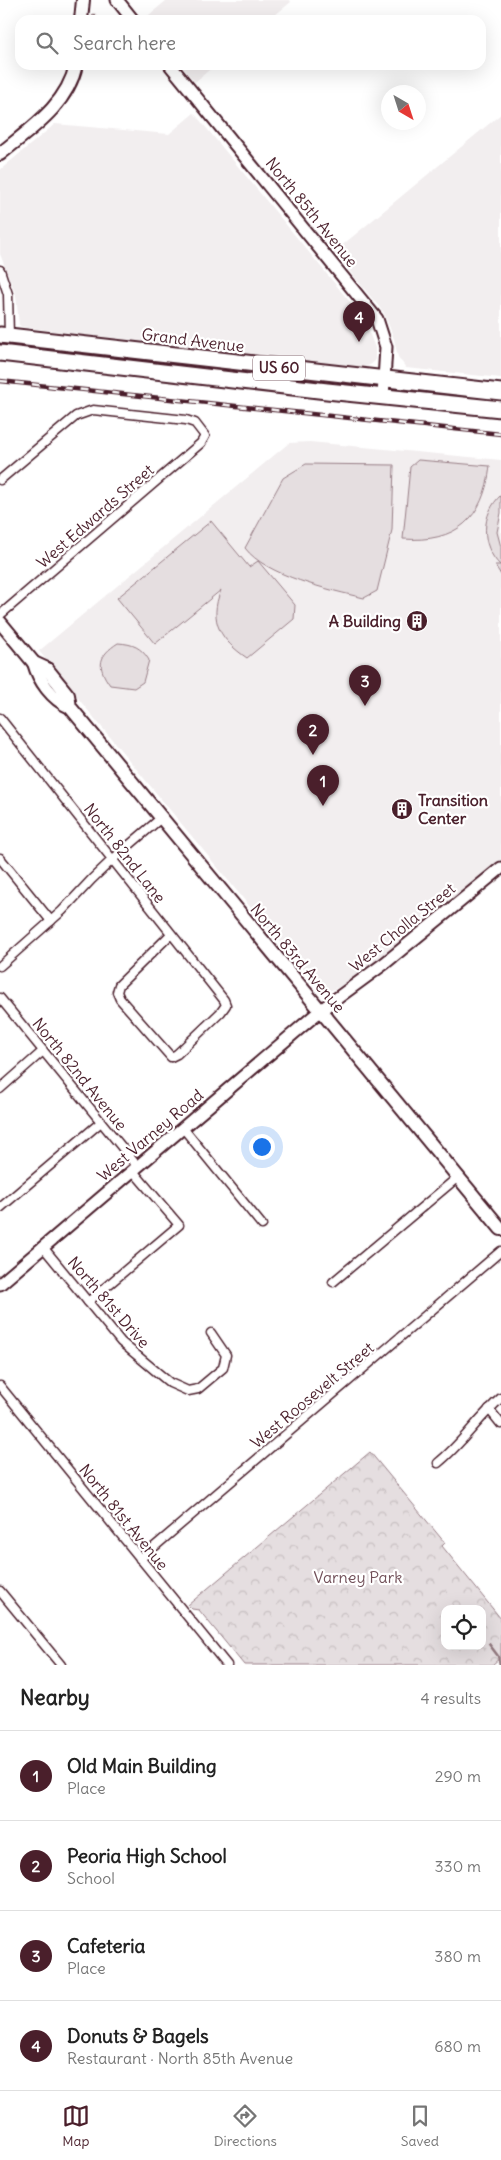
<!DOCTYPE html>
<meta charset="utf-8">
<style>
body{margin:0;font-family:Delius,sans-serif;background:#f2f2f2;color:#222}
.controls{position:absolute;right:15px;bottom:15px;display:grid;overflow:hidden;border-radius:10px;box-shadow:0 5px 20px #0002}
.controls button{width:45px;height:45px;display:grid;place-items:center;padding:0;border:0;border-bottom:1px solid #e0e0e0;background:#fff;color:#222;font:25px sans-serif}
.compass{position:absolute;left:381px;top:85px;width:45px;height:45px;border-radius:50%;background:#fff;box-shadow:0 5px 20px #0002;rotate:141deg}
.you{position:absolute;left:261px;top:1146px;width:18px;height:18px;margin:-12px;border:4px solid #fff;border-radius:50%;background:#1a73e8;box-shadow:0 0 0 8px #1a73e833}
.badge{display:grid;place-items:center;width:32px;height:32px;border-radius:50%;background:#4a1f2b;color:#fff;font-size:16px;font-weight:700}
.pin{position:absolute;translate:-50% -41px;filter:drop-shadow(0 1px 2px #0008)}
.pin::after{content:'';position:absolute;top:26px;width:18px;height:15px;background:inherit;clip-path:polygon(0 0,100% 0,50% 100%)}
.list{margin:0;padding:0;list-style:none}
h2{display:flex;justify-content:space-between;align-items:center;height:65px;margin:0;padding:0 20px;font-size:21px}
h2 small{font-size:16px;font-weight:400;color:#767676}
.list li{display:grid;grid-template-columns:32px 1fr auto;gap:15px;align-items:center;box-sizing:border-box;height:90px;padding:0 20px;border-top:1px solid #e0e0e0}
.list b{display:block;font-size:19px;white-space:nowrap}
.list p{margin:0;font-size:16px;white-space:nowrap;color:#767676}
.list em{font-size:16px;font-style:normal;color:#767676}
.icon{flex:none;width:28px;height:28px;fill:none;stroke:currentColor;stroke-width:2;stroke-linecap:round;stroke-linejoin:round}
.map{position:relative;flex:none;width:501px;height:1665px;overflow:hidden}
.search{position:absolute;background:#fff;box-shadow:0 5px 20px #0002;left:15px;right:15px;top:15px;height:55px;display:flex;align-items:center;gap:12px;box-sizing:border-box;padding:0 18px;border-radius:15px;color:#767676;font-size:19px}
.sheet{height:425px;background:#fff}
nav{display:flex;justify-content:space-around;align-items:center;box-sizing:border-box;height:70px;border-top:1px solid #e0e0e0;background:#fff;font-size:14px;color:#767676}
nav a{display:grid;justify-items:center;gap:2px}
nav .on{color:#4a1f2b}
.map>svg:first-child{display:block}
.built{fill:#f2eeef}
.green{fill:#e5dee0;stroke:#987e86}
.forest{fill:url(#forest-crowns);stroke:#987e86;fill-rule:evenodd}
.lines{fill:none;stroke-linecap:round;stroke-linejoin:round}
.stream{stroke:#91787e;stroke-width:2.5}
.street-casing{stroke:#4a1f2b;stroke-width:11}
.secondary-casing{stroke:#4a1f2b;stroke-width:15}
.primary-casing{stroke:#4a1f2b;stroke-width:16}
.highway-casing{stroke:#4a1f2b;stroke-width:19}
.street{stroke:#fff;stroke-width:8}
.secondary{stroke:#fff;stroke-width:11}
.primary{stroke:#fff;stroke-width:12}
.highway{stroke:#fff;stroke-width:15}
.rail-casing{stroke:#4a1f2b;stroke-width:4.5}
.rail{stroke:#fff;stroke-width:2.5;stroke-dasharray:8;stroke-linecap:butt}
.labels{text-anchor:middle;stroke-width:4.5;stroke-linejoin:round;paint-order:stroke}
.shield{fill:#fff;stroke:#80626b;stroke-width:1}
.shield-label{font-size:15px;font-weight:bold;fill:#4a1f2b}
.street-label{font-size:16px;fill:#4a1f2b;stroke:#fff}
.poi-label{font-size:16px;font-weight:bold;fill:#4a1f2b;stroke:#fff;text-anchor:end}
.park-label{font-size:16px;fill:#714f58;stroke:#fff}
</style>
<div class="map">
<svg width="501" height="1665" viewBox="0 0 501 1665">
<defs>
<pattern id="forest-crowns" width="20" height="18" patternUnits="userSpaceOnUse" patternTransform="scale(1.25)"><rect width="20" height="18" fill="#e5dee0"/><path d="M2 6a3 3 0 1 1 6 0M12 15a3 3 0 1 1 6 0" fill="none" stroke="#c6bec0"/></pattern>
</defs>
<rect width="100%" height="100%" fill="#fff"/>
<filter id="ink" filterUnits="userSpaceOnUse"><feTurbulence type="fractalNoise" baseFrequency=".02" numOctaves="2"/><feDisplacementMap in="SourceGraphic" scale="10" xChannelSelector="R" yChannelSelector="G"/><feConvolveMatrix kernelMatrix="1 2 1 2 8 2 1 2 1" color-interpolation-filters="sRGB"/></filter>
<g filter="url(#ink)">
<!-- built -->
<g class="built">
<polygon points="167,0 290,0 291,2 269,20 143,20"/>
<polygon points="181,65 215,65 195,82"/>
<polygon points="194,113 364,319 375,348 375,361 370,365 364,367 355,366 194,349 22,327 19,325 16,295 0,254 0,170 55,124 169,134"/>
<polygon points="501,114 501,378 406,368 398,357 394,339 384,313 334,252"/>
<polygon points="310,442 501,460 501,860 379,961 337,988 325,992 315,984 251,908 39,651 289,443"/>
</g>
<!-- green -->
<g class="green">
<path d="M 418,460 L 490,466 C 484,519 456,543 403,539 L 410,467 Z"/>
<path d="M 306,464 L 394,465 L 392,530 L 377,591 L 364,598 C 330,590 266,576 245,548 L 283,478 Z"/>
<path d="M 501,495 L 501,513 L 497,532 L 501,547 L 501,575 L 495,565 L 500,565 C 480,545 481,514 501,495 Z"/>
<path d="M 211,521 L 249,567 L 258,561 L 295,605 L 294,619 L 247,658 C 221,640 208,622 221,590 L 155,644 L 117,598 Z"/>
<path d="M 118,643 C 133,644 141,647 149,660 L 143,682 L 134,688 L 110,685 C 96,666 99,655 118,643 Z"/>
</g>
<!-- forest -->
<path class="forest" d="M 370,1452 L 445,1543 L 442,1546 L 501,1619 L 501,1657 L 492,1665 L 244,1665 L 199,1610 L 192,1609 L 188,1605 ZM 445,1609 L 482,1609 L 482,1646 L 445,1646 Z"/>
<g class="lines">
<!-- stream -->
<g class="stream">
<polyline points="93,15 95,15"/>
<polyline points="489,1644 498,1656 500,1665"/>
</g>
<!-- street casing -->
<g class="street-casing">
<g id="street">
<polyline points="0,270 8,294 9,336"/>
<polyline points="0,480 76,416 93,410 186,420 195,423 205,436 201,443 0,615"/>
<polyline points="0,718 224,1000 226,1005 221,1012 177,1054 171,1057 120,999 117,992 119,985 171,934"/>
<polyline points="0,858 51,921"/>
<polyline points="0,966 62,911 92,879 113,859 161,818"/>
<polyline points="0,998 138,1167"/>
<polyline points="0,1089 43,1051"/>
<polyline points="183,1128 262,1225"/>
<polyline points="0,1208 101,1122"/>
<polyline points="43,1247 121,1342 170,1383 188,1391 198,1389 223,1368 226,1355 211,1333"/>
<polyline points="333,1282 458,1177"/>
<polyline points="88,1302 179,1225 133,1171"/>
<polyline points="0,1386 227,1665"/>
<polyline points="489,1409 501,1424"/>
<path d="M 438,1463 C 462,1444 478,1418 501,1398"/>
<polyline points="140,1559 501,1251"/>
<polyline points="0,1591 61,1665"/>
</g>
</g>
<!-- secondary casing -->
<g class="secondary-casing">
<g id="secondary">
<polyline points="117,0 133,20"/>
<polyline points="170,65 377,319 386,347 383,397"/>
<polyline points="0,1284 321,1010 385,963 501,868"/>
</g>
</g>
<!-- primary casing -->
<g class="primary-casing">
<g id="primary">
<polyline points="81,20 83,0"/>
<path d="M 0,154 C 30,129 67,106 76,65"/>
<polyline points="0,622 34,663 47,669 68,695 70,707"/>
<path d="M 34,663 C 39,681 52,699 70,707 L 501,1229"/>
</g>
</g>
<!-- highway casing -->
<g class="highway-casing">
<g id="highway">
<polyline points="0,335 501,392"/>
<polyline points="0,353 327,391 501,409"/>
</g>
</g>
<!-- street -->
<use href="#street" class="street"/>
<!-- secondary -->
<use href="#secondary" class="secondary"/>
<!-- primary -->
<use href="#primary" class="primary"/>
<!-- highway -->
<use href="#highway" class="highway"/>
<!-- rail casing -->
<g class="rail-casing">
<polyline id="rail" points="0,381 501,434"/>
</g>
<!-- rail -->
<use href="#rail" class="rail"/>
</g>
</g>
<!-- icons -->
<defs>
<g id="building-disc" transform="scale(1.125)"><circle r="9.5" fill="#4a1f2b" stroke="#fff"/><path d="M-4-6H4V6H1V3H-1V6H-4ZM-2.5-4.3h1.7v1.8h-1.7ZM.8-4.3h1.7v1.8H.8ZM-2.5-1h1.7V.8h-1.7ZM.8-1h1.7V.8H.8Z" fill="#fff"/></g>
</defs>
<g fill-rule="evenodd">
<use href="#building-disc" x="417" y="621"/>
<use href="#building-disc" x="402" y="809"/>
</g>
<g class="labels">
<!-- shield labels -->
<rect class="shield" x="253" y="355.5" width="52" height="25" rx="4"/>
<g class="shield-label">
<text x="279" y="373">US 60</text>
</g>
<!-- street labels -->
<g class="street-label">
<text transform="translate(312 212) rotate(51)" y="6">North 85th Avenue</text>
<text transform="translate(193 340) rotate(7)" y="6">Grand Avenue</text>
<text transform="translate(95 516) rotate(-41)" y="6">West Edwards Street</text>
<text transform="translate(125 853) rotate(52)" y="6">North 82nd Lane</text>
<text transform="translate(402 927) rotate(-39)" y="6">West Cholla Street</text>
<text transform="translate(298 958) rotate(50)" y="6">North 83rd Avenue</text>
<text transform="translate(80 1074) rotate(51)" y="6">North 82nd Avenue</text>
<text transform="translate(150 1135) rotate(-40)" y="6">West Varney Road</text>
<text transform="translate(109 1302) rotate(49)" y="6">North 81st Drive</text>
<text transform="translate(312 1395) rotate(-40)" y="6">West Roosevelt Street</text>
<text transform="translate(124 1517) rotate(51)" y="6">North 81st Avenue</text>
</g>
<!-- poi labels -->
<g class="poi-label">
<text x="401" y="627">A Building</text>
<text x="418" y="806" text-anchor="start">Transition<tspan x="418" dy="18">Center</tspan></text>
</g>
<!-- park labels -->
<g class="park-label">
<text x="358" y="1583">Varney Park</text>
</g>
</g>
</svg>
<div class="controls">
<button><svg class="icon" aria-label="locate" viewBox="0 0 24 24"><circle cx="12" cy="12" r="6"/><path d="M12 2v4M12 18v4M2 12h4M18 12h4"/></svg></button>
</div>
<svg class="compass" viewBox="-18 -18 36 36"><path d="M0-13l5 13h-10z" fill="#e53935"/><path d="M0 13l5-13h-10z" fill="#767676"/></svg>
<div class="you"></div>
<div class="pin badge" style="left:323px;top:806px">1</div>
<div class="pin badge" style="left:313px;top:755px">2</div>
<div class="pin badge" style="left:365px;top:706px">3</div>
<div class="pin badge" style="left:359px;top:342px">4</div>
<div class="search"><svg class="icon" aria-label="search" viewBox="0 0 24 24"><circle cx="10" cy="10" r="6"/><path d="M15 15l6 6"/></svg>Search here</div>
</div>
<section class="sheet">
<h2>Nearby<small>4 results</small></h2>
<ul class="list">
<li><span class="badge">1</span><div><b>Old Main Building</b><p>Place</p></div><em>290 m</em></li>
<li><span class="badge">2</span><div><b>Peoria High School</b><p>School</p></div><em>330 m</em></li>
<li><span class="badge">3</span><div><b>Cafeteria</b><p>Place</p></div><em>380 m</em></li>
<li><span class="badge">4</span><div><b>Donuts &amp; Bagels</b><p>Restaurant · North 85th Avenue</p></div><em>680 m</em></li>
</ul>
</section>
<nav>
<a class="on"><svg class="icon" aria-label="map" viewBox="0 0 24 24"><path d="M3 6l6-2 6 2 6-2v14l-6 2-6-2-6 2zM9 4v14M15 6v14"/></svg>Map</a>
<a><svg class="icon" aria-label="directions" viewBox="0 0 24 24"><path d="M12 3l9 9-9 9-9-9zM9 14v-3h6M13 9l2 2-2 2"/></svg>Directions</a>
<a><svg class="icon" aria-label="saved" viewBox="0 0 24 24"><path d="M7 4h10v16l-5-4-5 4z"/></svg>Saved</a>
</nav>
